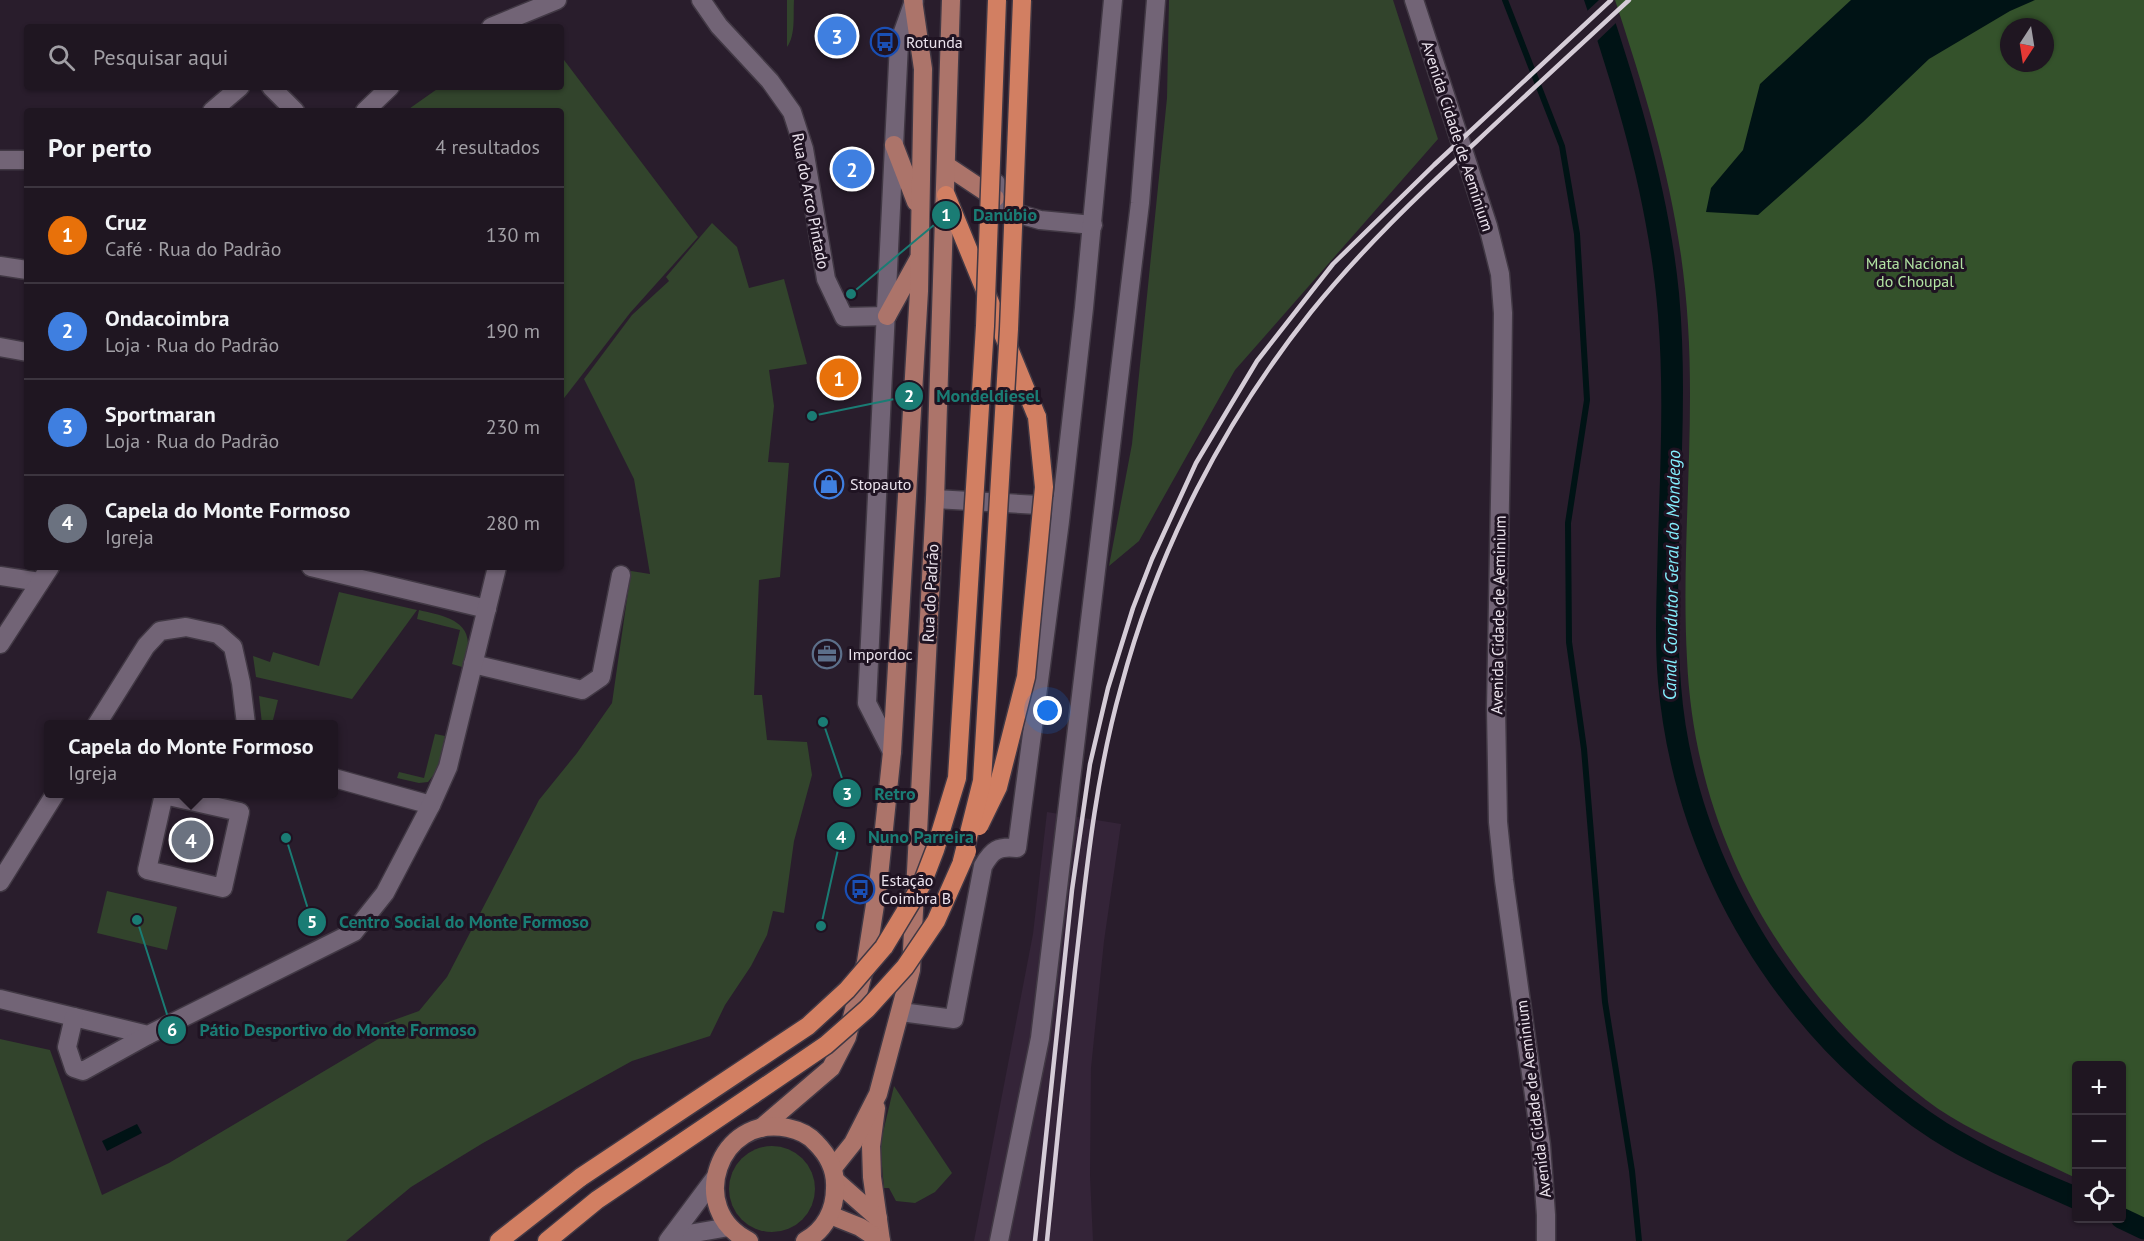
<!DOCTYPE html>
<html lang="pt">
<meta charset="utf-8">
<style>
body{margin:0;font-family:"PT Sans",sans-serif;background:#271f2a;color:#f1f3f6}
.controls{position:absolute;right:18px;bottom:18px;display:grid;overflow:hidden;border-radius:6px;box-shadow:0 2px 4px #0004}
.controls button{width:54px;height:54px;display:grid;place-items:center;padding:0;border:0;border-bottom:2px solid #3c353f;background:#1f1621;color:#f1f3f6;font:30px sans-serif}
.compass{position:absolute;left:2000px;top:18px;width:54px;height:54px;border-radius:50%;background:#1f1621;box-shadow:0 2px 4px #0004;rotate:192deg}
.you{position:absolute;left:1048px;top:711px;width:21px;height:21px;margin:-15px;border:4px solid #fff;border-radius:50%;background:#1a73e8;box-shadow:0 0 0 9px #1a73e833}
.badge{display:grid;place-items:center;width:39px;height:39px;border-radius:50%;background:#f38af1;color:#fff;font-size:20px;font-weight:700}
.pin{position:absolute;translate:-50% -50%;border:3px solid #fff;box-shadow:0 2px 6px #0006}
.popup{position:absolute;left:44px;top:720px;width:294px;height:78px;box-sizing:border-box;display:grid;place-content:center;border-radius:6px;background:#1f1621;filter:drop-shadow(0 2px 4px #0005);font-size:20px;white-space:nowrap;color:#a19fa5}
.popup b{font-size:22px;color:#f1f3f6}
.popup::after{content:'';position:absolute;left:50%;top:100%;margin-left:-12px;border:12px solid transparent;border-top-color:#1f1621}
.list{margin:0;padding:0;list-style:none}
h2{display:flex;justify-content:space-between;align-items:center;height:78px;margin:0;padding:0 24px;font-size:26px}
h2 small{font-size:20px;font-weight:400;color:#a19fa5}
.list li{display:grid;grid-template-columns:39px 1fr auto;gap:18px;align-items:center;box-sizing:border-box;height:96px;padding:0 24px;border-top:2px solid #3c353f}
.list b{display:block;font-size:22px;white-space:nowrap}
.list p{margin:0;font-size:20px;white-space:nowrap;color:#a19fa5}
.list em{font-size:20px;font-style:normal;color:#a19fa5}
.icon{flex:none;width:33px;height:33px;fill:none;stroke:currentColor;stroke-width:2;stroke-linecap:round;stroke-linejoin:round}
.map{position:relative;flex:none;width:2144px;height:1241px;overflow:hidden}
.search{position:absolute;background:#1f1621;box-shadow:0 2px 4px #0004;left:24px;top:24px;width:540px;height:66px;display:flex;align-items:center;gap:15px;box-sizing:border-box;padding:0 21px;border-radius:6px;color:#a19fa5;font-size:22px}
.panel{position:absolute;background:#1f1621;box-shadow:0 2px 4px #0004;left:24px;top:108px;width:540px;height:462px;border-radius:6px}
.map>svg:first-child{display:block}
.built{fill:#342438}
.green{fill:#32442c}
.forest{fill:#34522b;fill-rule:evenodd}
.water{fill:#001315}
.pier{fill:#291d2c}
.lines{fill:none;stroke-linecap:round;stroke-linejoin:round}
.stream{stroke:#001315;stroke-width:6}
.canal{stroke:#001315;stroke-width:21}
.minor-casing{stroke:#413844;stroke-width:21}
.major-casing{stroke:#413844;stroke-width:21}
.highway-casing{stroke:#413844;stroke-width:21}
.minor{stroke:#726476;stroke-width:18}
.major{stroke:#ac746a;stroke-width:18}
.highway{stroke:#d27f62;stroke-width:18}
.rail{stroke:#d5ccd7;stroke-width:4.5}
.highway-bridge-casing{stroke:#413844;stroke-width:21;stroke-linecap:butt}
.highway-bridge{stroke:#d27f62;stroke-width:18}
.labels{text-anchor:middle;stroke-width:6;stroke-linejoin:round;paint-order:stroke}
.poi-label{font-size:16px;fill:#ece4ee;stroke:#1f1322;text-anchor:start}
.street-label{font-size:16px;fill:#ece4ee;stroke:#1f1322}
.park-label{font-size:16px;fill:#b2e3a3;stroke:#1f1322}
.water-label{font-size:18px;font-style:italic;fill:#84effe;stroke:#1f1322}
.leader{fill:none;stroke:#1a7c74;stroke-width:2}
.callout-dot{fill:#1a7c74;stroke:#1f1322;stroke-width:2}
.mark-label{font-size:18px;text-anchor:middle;font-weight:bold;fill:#fff}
.callout-label{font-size:18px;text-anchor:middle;font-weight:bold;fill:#1a7c74;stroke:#1f1322;stroke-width:6;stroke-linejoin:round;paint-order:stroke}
</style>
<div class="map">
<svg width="2144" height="1241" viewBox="0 0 2144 1241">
<rect width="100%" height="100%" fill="#291d2c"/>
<!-- built -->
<polygon class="built" points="1047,812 1121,824 1104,941 1091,1068 1090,1176 1093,1241 974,1241 1033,934"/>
<!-- green -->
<g class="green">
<path d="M 787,0 L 794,0 C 793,14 796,35 787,47 Z"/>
<polygon points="1169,0 1393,0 1438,139 1235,370 1139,541 1109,566 1132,444 1167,98"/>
<polygon points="561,56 698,237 630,313 561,402 561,111 406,111 440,87 561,87"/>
<polygon points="712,223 737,247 749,288 784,279 807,364 769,370 774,406 768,462 789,463 780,577 759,580 754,695 762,695 767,740 807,742 812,775 794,841 784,913 773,911 767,935 751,966 725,1005 710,1036 632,1061 483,1143 411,1187 346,1241 0,1241 0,1039 50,1050 102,1195 169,1163 385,1035 380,1025 419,1011 447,977 539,800 577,753 612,703 631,571 650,574 634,479 584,379 632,315 669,281 666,277"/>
<polygon points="339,592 417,610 352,699 256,677 253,656 270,662 273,652 319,666"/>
<path d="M 419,610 C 438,615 467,618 468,643 C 468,650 464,660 462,667 L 452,664 L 460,630 L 417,619 Z"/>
<polygon points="259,696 278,700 272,724 262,724"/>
<polygon points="435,734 445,736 438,769 428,782 419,783 397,778 399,772 424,778"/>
<polygon points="107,891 177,907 167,950 97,933"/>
<polygon points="894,1086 952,1173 935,1192 915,1203 896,1201 889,1188 884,1188 880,1145"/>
<circle cx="772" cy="1189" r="43"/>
</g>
<!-- forest -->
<path class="forest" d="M 1615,0 L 2144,0 L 2144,1222 L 2122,1212 L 2122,1066 L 2076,1066 L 2076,1178 C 2027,1154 1969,1133 1926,1100 C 1784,990 1695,839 1687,659 C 1681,548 1695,436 1688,325 C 1681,208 1651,110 1615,0 ZM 2009,27 L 2045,27 L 2045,63 L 2009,63 Z"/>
<!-- water -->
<g class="water">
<path d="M 1584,0 L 1608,0 C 1640,96 1669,192 1679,293 C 1691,424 1671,555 1681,685 C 1694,859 1801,1030 1947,1123 C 1988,1148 2032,1168 2076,1186 L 2076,1210 C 2028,1188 1976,1168 1931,1139 C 1776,1037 1674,866 1658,682 C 1655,647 1656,611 1657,576 C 1659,489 1665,401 1658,315 C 1649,203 1619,105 1584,0 Z"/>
<polygon points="1851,0 2035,0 2010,11 1929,59 1863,122 1758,215 1706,212 1711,188 1743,150 1760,84"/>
<polygon points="137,1124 142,1133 107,1151 102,1141"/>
</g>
<!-- pier -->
<polygon class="pier" points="1599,0 1611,0 1618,21 1595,43 1585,13"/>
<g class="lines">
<!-- stream -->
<polyline class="stream" points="1505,0 1562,146 1577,234 1587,400 1568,523 1569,642 1584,749 1605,1002 1632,1171 1639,1241"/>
<!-- canal -->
<polyline class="canal" points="2121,1218 2144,1229"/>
<!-- minor casing -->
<g class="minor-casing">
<g id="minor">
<polyline points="701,0 719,26 770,81 792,112 804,149 826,279 844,317 887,316"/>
<polyline points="1414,0 1488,226 1500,274 1503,313 1502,396 1496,709 1498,822 1504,880 1541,1145 1546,1215 1546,1241"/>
<polyline points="491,27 557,0"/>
<polyline points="271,87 295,111"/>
<polyline points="212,111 240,87"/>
<polyline points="365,111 390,87"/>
<polyline points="0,160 27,160"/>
<polyline points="996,183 995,198 1019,214 1040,220 1093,225"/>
<polyline points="0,266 27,270"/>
<polyline points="0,347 27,352"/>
<polyline points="935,499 1057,506"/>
<polyline points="311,567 487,609"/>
<polyline points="0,576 40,582"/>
<polyline points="0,644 50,567"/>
<polyline points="473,664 582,690 601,677 621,575"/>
<polyline points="97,724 146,646 160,631 186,627 218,634 233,647 241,683 246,724"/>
<polyline points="892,752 867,703 899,43 914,1"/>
<polyline points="334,778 431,805"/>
<polyline points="164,795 240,812 223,888 147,870 164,794"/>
<polyline points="0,882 55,794"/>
<polyline points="0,999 148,1035 354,932 385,893 431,805 448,767 497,567"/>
<path d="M 901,1012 L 954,1019 L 983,866 C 992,850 998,846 1017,848 L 1060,521 L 1084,308 L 1113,0"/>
<polyline points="74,1017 67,1047 74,1068 83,1071 148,1035"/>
<polyline points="671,1237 729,1227"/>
<polyline points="668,1241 715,1178"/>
<polyline points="999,1241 1040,1038 1140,203 1156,0"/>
</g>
</g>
<!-- major casing -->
<g class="major-casing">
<g id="major">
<polyline points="894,145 916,202"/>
<polyline points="947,166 995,198"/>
<polyline points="887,316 918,260"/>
<polyline points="876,1108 871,1146 872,1177 881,1241"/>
<polyline points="761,1128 831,1068 847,1037 866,962 878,886 892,752 919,291 923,69 913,0"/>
<polyline points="833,1168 853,1143 878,1094 911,970 935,499 951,0"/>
<polyline points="836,1181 878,1218"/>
<polyline points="830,1215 860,1227 881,1241"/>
<path d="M 749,1241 C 685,1210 719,1113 788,1128 C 798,1130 809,1135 816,1143 C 828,1155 836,1170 835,1188 C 835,1210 825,1230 805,1241"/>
</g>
</g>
<!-- highway casing -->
<g class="highway-casing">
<g id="highway">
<polyline points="946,195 1037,417"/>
<polyline points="499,1241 581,1177"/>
<polyline points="547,1241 597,1200 754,1094"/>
</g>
</g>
<!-- minor -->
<use href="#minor" class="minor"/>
<!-- major -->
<use href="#major" class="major"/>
<!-- highway -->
<use href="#highway" class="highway"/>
<!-- rail -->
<g class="rail">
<polyline points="1035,1241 1072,890 1090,764 1108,688 1133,608 1152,559 1196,463 1257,361 1333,264 1434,165 1611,0"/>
<path d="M 1047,1241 C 1056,1151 1065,1060 1075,970 C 1086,874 1095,779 1121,687 C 1157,551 1224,421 1311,312 C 1361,250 1418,195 1476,142 C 1527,94 1578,47 1629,0"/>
</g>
<!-- highway-bridge casing -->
<g class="highway-bridge-casing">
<g id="highway-bridge">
<polyline points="979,826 998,787 1026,677 1044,487 1037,417"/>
<polyline points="962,861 982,781 1009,329 1022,0"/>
<polyline points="754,1094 826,1045 867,1009 905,967 936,921 967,851"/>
<polyline points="581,1177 808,1026 847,990 884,947 922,884 935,850 957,778 985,326 997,0"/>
</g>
</g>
<!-- highway-bridge -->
<use href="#highway-bridge" class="highway-bridge"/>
</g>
<!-- icons -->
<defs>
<g id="bus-ring" transform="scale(1.5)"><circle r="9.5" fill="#1f1322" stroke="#1a4fb4" stroke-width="1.5"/><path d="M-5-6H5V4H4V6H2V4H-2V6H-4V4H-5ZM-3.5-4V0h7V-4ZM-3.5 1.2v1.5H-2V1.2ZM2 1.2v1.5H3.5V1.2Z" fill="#1a4fb4"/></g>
<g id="shop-ring" transform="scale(1.5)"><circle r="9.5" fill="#1f1322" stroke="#3f7fe0" stroke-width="1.5"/><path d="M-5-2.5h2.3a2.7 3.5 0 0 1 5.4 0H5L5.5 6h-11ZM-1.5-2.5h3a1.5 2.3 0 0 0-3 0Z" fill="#3f7fe0"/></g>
<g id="office-ring" transform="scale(1.5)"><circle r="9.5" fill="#1f1322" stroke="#5c6f8a" stroke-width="1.5"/><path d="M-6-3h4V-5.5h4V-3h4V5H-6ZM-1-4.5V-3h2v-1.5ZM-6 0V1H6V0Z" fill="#5c6f8a"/></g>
</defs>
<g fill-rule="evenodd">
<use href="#bus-ring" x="885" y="42"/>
<use href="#shop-ring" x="829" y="484"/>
<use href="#office-ring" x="827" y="654"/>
<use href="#bus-ring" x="860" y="889"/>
</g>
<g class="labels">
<!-- poi labels -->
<g class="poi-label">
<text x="906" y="48">Rotunda</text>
<text x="850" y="490">Stopauto</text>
<text x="848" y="660">Impordoc</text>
<text x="881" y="886">Estação<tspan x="881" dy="18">Coimbra B</tspan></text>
</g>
<!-- street labels -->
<g class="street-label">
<text transform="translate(1458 136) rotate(72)" y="6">Avenida Cidade de Aeminium</text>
<text transform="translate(811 201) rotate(79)" y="6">Rua do Arco Pintado</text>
<text transform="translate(930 593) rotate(-87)" y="6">Rua do Padrão</text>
<text transform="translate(1498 615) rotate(-89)" y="6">Avenida Cidade de Aeminium</text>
<text transform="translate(1533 1099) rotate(-97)" y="6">Avenida Cidade de Aeminium</text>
</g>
<!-- park labels -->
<g class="park-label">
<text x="1915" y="269">Mata Nacional<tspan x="1915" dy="18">do Choupal</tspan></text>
</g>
<!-- water labels -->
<g class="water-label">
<text transform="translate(1672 575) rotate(-89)" y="6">Canal Condutor Geral do Mondego</text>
</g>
</g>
<!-- callouts -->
<path class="leader" d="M851 294L946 215M812 416L909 396M823 722L847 793M821 926L841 836M286 838L312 922M137 920L172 1030"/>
<g class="callout-dot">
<circle cx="851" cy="294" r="6"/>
<circle cx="812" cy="416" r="6"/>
<circle cx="823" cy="722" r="6"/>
<circle cx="821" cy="926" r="6"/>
<circle cx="286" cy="838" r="6"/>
<circle cx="137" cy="920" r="6"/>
<circle cx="946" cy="215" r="15"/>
<circle cx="909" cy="396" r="15"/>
<circle cx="847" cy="793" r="15"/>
<circle cx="841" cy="836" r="15"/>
<circle cx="312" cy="922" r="15"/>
<circle cx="172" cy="1030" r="15"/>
</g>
<g class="mark-label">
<text x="946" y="221">1</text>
<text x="909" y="402">2</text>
<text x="847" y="800">3</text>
<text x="841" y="843">4</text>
<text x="312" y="928">5</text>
<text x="172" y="1036">6</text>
</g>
<g class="callout-label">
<text x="1005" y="221">Danúbio</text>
<text x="988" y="402">Mondeldiesel</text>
<text x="895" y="800">Retro</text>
<text x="921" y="843">Nuno Parreira</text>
<text x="464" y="928">Centro Social do Monte Formoso</text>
<text x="338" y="1036">Pátio Desportivo do Monte Formoso</text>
</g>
</svg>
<div class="controls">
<button>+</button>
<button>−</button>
<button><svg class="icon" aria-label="locate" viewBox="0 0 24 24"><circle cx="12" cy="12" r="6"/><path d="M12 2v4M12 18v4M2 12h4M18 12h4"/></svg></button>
</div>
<svg class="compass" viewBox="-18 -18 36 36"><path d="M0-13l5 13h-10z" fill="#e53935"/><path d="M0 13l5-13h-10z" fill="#a19fa5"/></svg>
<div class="you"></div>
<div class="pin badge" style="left:839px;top:378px;background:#e8710a">1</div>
<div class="pin badge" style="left:852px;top:169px;background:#3f7fe0">2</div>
<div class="pin badge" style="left:837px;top:36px;background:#3f7fe0">3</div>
<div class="pin badge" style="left:191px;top:840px;background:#6b7280">4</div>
<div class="popup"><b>Capela do Monte Formoso</b>Igreja</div>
<div class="search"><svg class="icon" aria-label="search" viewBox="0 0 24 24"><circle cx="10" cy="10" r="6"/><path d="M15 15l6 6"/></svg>Pesquisar aqui</div>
<section class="panel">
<h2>Por perto<small>4 resultados</small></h2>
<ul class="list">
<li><span class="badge" style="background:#e8710a">1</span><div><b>Cruz</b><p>Café · Rua do Padrão</p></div><em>130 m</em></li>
<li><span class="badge" style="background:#3f7fe0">2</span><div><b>Ondacoimbra</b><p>Loja · Rua do Padrão</p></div><em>190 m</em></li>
<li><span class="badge" style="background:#3f7fe0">3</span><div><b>Sportmaran</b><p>Loja · Rua do Padrão</p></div><em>230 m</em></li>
<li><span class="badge" style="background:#6b7280">4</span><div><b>Capela do Monte Formoso</b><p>Igreja</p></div><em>280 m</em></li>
</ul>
</section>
</div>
